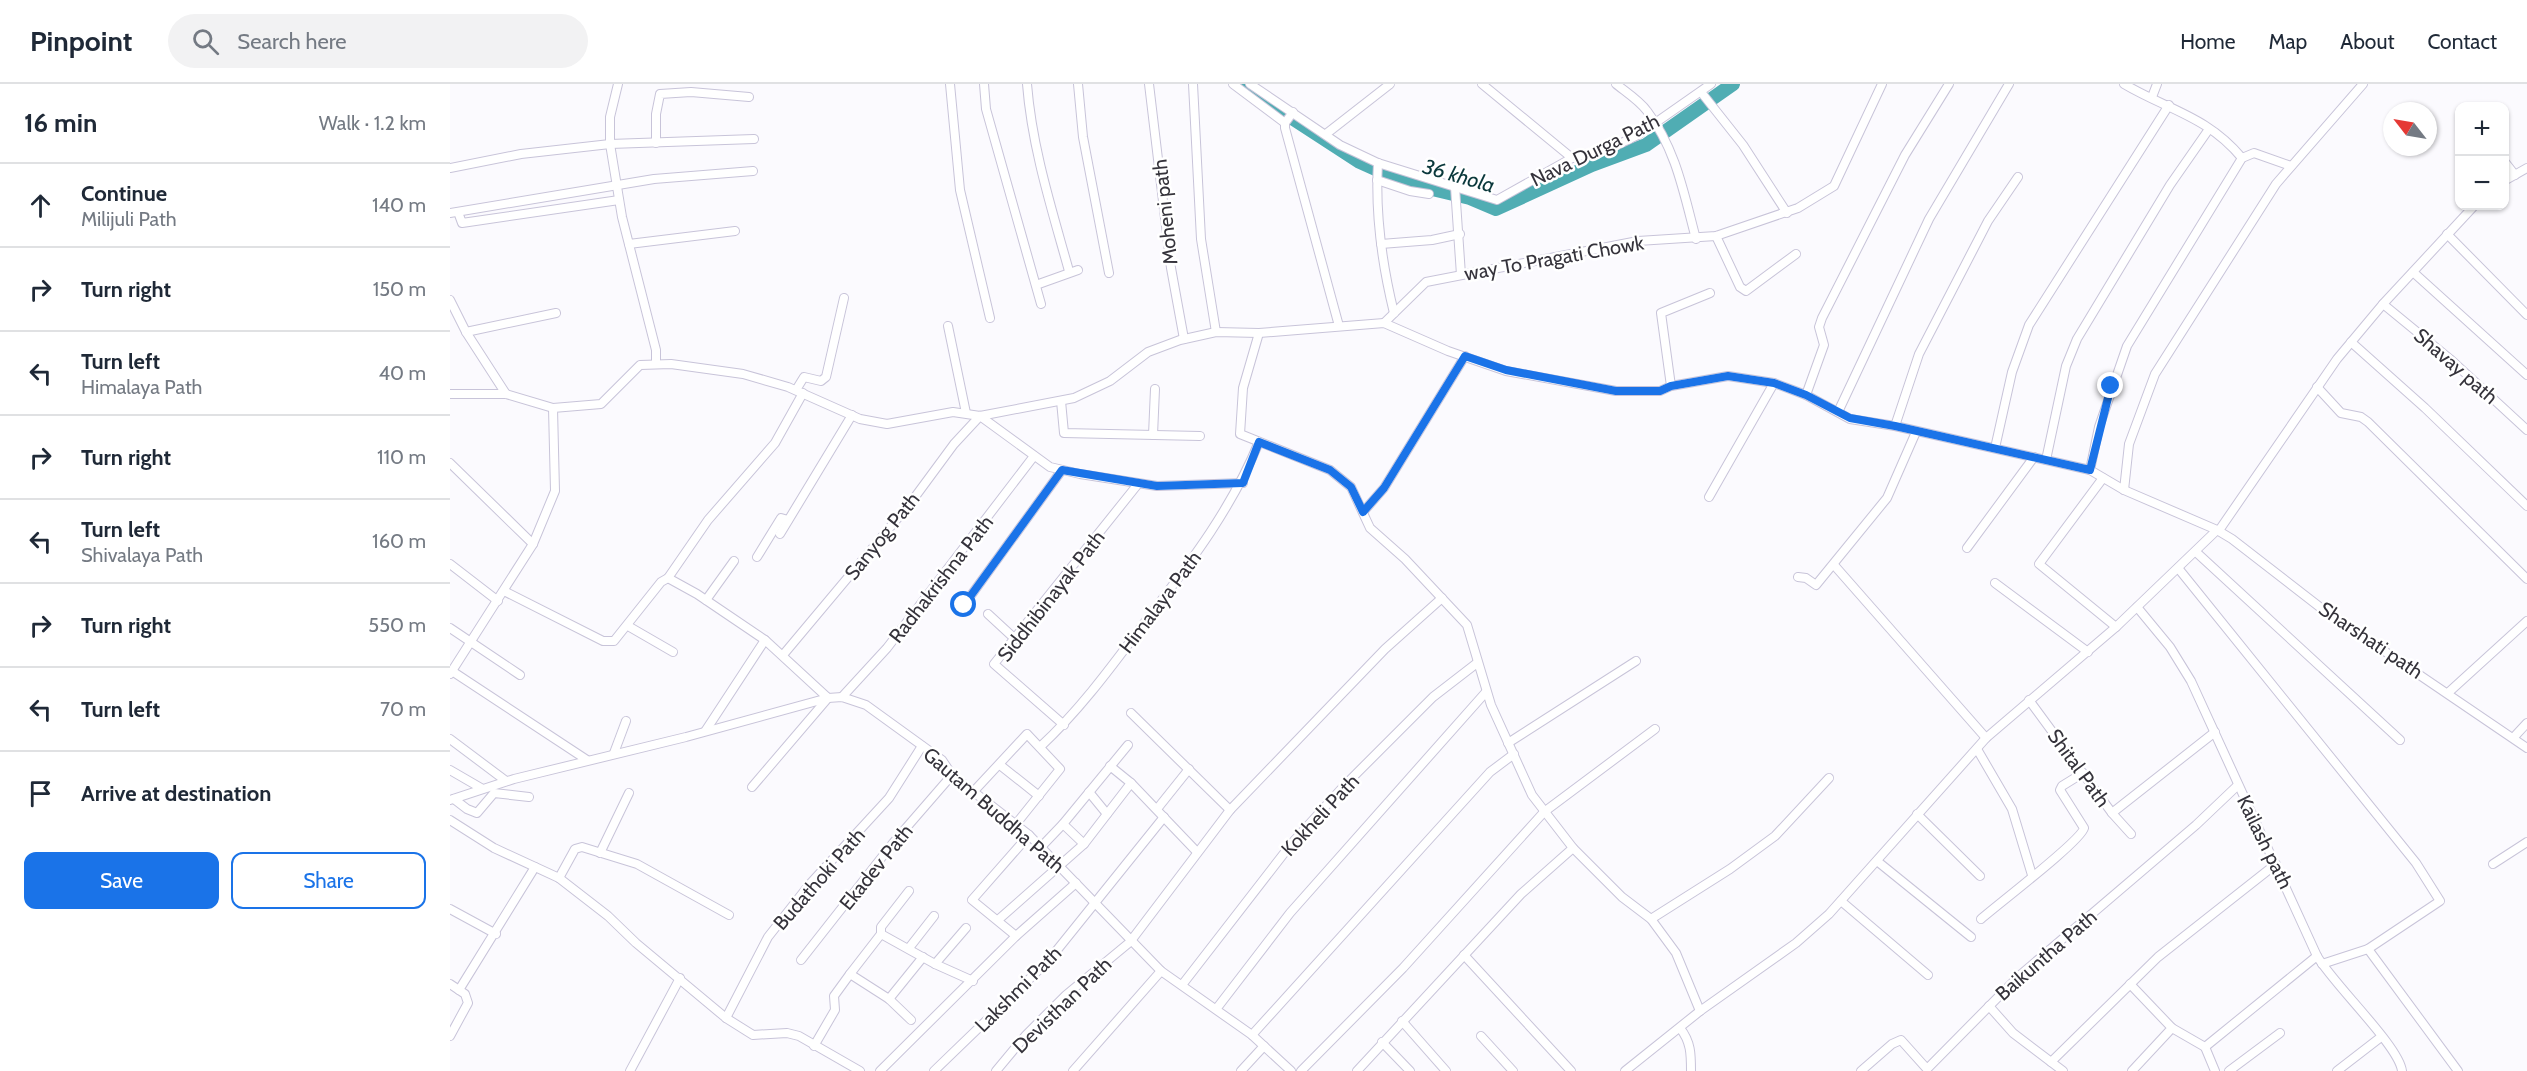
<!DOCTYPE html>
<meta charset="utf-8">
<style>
body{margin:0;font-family:Cabin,sans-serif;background:#f2f2f3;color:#1f2937}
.controls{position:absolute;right:18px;top:18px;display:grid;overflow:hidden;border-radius:12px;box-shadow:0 2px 4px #0004}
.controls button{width:54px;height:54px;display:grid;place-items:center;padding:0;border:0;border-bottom:2px solid #e0e1e3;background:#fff;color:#1f2937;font:30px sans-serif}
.compass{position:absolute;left:1933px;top:18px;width:54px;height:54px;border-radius:50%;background:#fff;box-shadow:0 2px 4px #0004;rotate:301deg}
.stop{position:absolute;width:18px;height:18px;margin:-14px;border:4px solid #1a73e8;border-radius:50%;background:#fff}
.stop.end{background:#1a73e8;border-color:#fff;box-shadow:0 2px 6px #0008}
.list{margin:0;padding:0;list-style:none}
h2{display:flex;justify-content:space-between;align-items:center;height:78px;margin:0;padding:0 24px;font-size:26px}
h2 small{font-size:20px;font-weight:400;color:#747a83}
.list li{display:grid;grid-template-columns:39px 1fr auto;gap:18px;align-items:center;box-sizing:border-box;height:84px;padding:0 24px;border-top:2px solid #e0e1e3}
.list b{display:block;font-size:22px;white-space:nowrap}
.list p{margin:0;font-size:20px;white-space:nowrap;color:#747a83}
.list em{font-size:20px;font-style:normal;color:#747a83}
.actions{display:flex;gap:12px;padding:18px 24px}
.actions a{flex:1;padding:14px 0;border:2px solid #1a73e8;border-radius:12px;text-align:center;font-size:21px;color:#1a73e8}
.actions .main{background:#1a73e8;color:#fff}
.icon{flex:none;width:33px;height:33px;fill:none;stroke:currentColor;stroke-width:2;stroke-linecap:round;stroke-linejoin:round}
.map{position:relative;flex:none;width:2077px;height:987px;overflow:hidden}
header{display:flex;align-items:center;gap:36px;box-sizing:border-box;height:84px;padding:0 30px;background:#fff;border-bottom:2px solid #e0e1e3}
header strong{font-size:28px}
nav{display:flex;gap:33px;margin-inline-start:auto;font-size:21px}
.search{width:420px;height:54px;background:#f2f2f3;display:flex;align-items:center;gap:15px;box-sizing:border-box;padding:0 21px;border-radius:33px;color:#747a83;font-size:22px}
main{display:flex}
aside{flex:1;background:#fff}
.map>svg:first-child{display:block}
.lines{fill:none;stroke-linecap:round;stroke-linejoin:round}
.river{stroke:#50adb3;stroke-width:14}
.minor-casing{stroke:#c8c4d9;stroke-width:10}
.minor{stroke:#fff;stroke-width:8}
.route{stroke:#1a73e8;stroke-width:8}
.labels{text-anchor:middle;stroke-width:5;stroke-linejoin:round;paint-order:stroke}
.street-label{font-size:20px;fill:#35333b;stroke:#fff}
.water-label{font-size:21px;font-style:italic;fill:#0a383b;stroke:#fff}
</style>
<header>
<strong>Pinpoint</strong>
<div class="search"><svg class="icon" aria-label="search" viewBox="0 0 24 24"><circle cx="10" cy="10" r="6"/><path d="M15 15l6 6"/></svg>Search here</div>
<nav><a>Home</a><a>Map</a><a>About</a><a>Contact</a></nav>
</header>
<main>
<aside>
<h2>16 min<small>Walk · 1.2 km</small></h2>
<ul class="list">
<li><svg class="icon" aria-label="ahead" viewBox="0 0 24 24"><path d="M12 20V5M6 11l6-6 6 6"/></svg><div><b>Continue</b><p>Milijuli Path</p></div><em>140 m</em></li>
<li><svg class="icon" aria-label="right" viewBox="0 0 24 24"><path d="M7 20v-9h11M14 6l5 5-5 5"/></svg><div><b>Turn right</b></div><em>150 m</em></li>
<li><svg class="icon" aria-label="left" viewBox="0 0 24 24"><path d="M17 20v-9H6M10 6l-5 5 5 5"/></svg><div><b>Turn left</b><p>Himalaya Path</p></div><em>40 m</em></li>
<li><svg class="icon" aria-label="right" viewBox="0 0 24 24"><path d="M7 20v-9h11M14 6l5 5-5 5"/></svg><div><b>Turn right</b></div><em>110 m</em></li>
<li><svg class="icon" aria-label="left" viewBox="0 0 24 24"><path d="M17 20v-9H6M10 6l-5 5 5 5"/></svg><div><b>Turn left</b><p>Shivalaya Path</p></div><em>160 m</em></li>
<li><svg class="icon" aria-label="right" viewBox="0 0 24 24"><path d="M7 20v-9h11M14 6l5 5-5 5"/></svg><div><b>Turn right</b></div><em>550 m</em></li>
<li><svg class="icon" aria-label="left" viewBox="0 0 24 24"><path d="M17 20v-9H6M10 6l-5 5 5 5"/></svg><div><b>Turn left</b></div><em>70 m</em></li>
<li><svg class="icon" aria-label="arrive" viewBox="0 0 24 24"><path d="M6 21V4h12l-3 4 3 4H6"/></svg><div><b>Arrive at destination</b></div></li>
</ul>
<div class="actions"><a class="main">Save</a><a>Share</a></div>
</aside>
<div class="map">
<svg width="2077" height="987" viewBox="0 0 2077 987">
<rect width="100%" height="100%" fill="#fbfafe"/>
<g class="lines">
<!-- river -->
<polyline class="river" points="790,0 908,77 957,99 1020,114 1046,125 1142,81 1196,61 1283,0"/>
<!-- minor casing -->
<g class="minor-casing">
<g id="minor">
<polyline points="168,0 160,33 160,60 172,133 206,266 206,280"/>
<polyline points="500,0 510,106 540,234"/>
<polyline points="534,0 536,25 591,220"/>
<path d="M 577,0 C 582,64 602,126 619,187"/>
<polyline points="628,0 633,53 659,189"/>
<polyline points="699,0 721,184 734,255"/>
<polyline points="743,0 751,155 766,248"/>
<polyline points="783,0 835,39"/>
<polyline points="800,0 890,61 928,79 1047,116 1122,74 1161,64 1188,51 1261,0"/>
<polyline points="1032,0 1122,74"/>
<path d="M 1166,0 C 1176,8 1190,17 1197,27 C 1226,65 1234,110 1246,155"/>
<path d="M 1674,0 C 1718,26 1757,32 1792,74"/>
<polyline points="1251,8 1293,61 1337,129"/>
<polyline points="1702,13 1707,0"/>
<polyline points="843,28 835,39 835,44 889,242"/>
<polyline points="876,50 940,0"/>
<polyline points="206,59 206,30 210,10 241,8 299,13"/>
<polyline points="2054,77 2065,91"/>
<path d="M 928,79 C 925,129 932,180 944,229"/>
<polyline points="0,84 71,70 160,60 304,55"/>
<polyline points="927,96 960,107 979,110"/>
<polyline points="2054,97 2077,84"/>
<polyline points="1005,103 1011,191"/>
<polyline points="8,128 12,139 169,116"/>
<polyline points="0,129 204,95 303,87"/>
<polyline points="1997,150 2077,231"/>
<polyline points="1266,152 1290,203 1296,207 1346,170"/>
<polyline points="179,160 285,147"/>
<polyline points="931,160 982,156 1010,150"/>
<polyline points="1963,188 2077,291"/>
<polyline points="586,201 628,186"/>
<polyline points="0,216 16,248 56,310"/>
<polyline points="1933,220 2000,275 2077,346"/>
<polyline points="934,239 976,198 1188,157 1266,152 1348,124 1384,102 1432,0"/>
<polyline points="498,242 516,329"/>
<polyline points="16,248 106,229"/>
<polyline points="809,249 793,304 790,350 880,386 901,403 920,444 955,475 1017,541 1041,621 1082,711 1123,764 1172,813 1201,835 1226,869 1250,927"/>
<polyline points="1901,258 1975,324 2077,422"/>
<polyline points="1221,302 1211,229 1260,209"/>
<polyline points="1867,303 1891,329 1911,333 1918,338 2077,495"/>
<polyline points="346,306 354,293 371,297 376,293 394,214"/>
<polyline points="0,310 56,310 103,324"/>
<polyline points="1356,311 1374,261 1369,243 1372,234 1455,71 1499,0"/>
<polyline points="611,317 614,349 750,352"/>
<polyline points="1388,328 1479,135 1559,0"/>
<polyline points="1445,342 1469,270 1538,137 1568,93"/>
<polyline points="703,351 705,305"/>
<polyline points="1545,364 1562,288 1579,241 1719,21"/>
<polyline points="1596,376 1616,282 1627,255 1720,101 1759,45"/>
<polyline points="0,379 83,460"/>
<polyline points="1640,386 1649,343 1677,262 1792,74 1804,69 1841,82"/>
<polyline points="1653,394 1589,480 1666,543"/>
<polyline points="1674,406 1679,360 1705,290 1826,100 1913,0"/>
<polyline points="1259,413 1324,299"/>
<polyline points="913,428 934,404 1015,272"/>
<polyline points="330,450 402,331"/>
<polyline points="1517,464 1584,373"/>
<polyline points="1746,468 1950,656"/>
<polyline points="307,473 331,434 338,436"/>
<polyline points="0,480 48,517"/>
<polyline points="1384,481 1536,654"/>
<polyline points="1728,484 1966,779 1990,817 1918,865 1872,880"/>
<polyline points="1348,493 1356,494 1366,501 1437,414 1466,348"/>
<polyline points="218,494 258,436 325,359 353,309"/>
<polyline points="1545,499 1638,568"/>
<polyline points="54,507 153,557 164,557 211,498 218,494 247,510 315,556 378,614 392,613 416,621 492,676 502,691 579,751 711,887 802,951 841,987"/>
<polyline points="256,516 284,477"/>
<polyline points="514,521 612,386"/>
<path d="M 1687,523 L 1720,563 L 1741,597 L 1867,872 C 1884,901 1949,962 1952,987"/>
<polyline points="538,530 564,554"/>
<polyline points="178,542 223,568"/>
<polyline points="0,544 70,591"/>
<polyline points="333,571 462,417 504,360 530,332 600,383 630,390 707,402 793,399"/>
<polyline points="2,587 137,676"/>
<polyline points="0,590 83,460 105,407 103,324 151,320 190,281 221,280 293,290 338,303 410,335 437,340 503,328 530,332 624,314 660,297 698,268 730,256 766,248 809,249 934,239 998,267 1056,287 1166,307 1210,307 1221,302 1278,292 1324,299 1356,311 1400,335 1445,342 1640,386 1674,406 1767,446 1782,455 1871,524 2077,664"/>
<polyline points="1999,608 2077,537"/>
<polyline points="392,613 437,564 584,372"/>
<polyline points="1579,616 1662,729 1681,750"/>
<polyline points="681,629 780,726"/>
<polyline points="614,641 544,580 688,400"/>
<polyline points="256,646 315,556"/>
<polyline points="2064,653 2077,639"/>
<polyline points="0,655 56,697"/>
<polyline points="1058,659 1186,577"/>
<path d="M 590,663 C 630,626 662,582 695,538 C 739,480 781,426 809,358"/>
<polyline points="1527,665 1562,725 1582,791"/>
<polyline points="164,669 176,637"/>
<polyline points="550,681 589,712"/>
<polyline points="660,682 681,699 747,768"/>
<polyline points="0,686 31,704"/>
<polyline points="302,703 378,614"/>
<polyline points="524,707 577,650 610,685 566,740"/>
<polyline points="639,708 657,730"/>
<polyline points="4,715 17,725 27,729 44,709 79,713"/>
<polyline points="0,716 64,695 236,653 378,614"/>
<polyline points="707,725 739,685"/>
<polyline points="1662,729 1765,648"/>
<polyline points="1467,730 1530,792"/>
<polyline points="0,736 44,764 109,794 158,832 186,859 276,934 303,951 337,949 349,952 410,987"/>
<polyline points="613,740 634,760"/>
<polyline points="591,763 613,740 678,661"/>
<polyline points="150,769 179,709"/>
<polyline points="1427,777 1521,853"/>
<polyline points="2043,780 2077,758"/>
<polyline points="109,794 125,765 132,763 187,780 279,831"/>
<polyline points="1391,817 1478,891"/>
<polyline points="0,825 46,850"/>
<polyline points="1201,835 1280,785 1325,752 1379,694"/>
<path d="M 1531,835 C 1548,820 1631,757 1634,744 L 1610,706 L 1612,702 L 1633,689"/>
<polyline points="548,836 634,760 681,699"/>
<polyline points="431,850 485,880 523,897"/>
<polyline points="566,852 522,816 579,751"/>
<polyline points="459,864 484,832"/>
<polyline points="1918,865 2008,987"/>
<polyline points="1014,871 1121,987"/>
<polyline points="351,876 443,759 502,691"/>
<polyline points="485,880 516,844"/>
<polyline points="400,890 431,850 431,843 459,807"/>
<polyline points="0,900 15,910 18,919 0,952"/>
<polyline points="1680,900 1722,944 1682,987"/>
<polyline points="732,901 842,759 893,703 983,613 1027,579"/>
<polyline points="9,906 85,783"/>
<polyline points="439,915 473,873"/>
<polyline points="1539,922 1563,949 1613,987"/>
<polyline points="767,924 840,829 1036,608"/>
<polyline points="276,934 318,853 359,801 439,714 472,662"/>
<polyline points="952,937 996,987"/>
<path d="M 1230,944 C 1241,958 1241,970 1241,987"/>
<polyline points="1722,944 1755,963 1867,872"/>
<polyline points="802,951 1040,688 1064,670"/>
<polyline points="1031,952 1063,987"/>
<polyline points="932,958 960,987"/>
<polyline points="364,962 385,926 384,912 400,890 439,915 461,936"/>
<polyline points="1755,963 1765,987"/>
<polyline points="1601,978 1708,873 1826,780"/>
<polyline points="180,987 230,894"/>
<polyline points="430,987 566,852 626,799"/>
<polyline points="484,987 599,876 714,733"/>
<polyline points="546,987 576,951 616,911 680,858 780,726 935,565 992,514"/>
<polyline points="623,987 711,887"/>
<polyline points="791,987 814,962"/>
<polyline points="851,987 953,884 1094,728 1205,645"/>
<polyline points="907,987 1071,810 1123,764"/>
<polyline points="1175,987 1250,927 1346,859 1379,830 1536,654 1666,543 1767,446 1770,445 1887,275 1933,220 2024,122"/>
<polyline points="1411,987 1442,960 1451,956 1477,985 1569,892 1746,741 1787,702"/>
<polyline points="1779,987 1830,949"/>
<polyline points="1887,987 1931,953"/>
</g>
</g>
<!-- minor -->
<use href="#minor" class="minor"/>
</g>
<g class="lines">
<!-- route -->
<polyline class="route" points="514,521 612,386 707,402 793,399 809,358 880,386 901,403 913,428 934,404 1015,272 1056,286 1166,307 1210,307 1221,302 1278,292 1324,299 1356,311 1400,334 1445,342 1640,386 1661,302"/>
</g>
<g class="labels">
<!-- street labels -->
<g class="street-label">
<text transform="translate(1145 66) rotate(-26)" y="7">Nava Durga Path</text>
<text transform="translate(715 128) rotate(-96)" y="7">Moheni path</text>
<text transform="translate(1104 174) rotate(-10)" y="7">way To Pragati Chowk</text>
<text transform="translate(2006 282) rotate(41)" y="7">Shavay path</text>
<text transform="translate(432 452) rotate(-51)" y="7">Sanyog Path</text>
<text transform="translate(491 495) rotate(-52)" y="7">Radhakrishna Path</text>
<text transform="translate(601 512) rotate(-52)" y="7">Siddhibinayak Path</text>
<text transform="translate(710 518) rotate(-53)" y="7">Himalaya Path</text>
<text transform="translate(1921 556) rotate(34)" y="7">Sharshati path</text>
<text transform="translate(1629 684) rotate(54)" y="7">Shital Path</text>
<text transform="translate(544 726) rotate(41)" y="7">Gautam Buddha Path</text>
<text transform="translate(870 731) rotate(-47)" y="7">Kokheli Path</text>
<text transform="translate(1815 758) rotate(64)" y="7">Kailash path</text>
<text transform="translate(426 783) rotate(-51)" y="7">Ekadev Path</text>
<text transform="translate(369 795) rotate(-49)" y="7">Budathoki Path</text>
<text transform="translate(1596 871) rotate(-41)" y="7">Baikuntha Path</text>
<text transform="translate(568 905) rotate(-45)" y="7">Lakshmi Path</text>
<text transform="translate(612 921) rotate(-44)" y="7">Devisthan Path</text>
</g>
<!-- water labels -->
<g class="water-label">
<text transform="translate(1009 92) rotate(16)" y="7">36 khola</text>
</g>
</g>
</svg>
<div class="controls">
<button>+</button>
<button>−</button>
</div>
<svg class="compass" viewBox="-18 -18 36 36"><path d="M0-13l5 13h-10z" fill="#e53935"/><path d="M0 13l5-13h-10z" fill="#747a83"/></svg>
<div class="stop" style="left:514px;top:521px"></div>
<div class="stop end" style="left:1661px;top:302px"></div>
</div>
</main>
